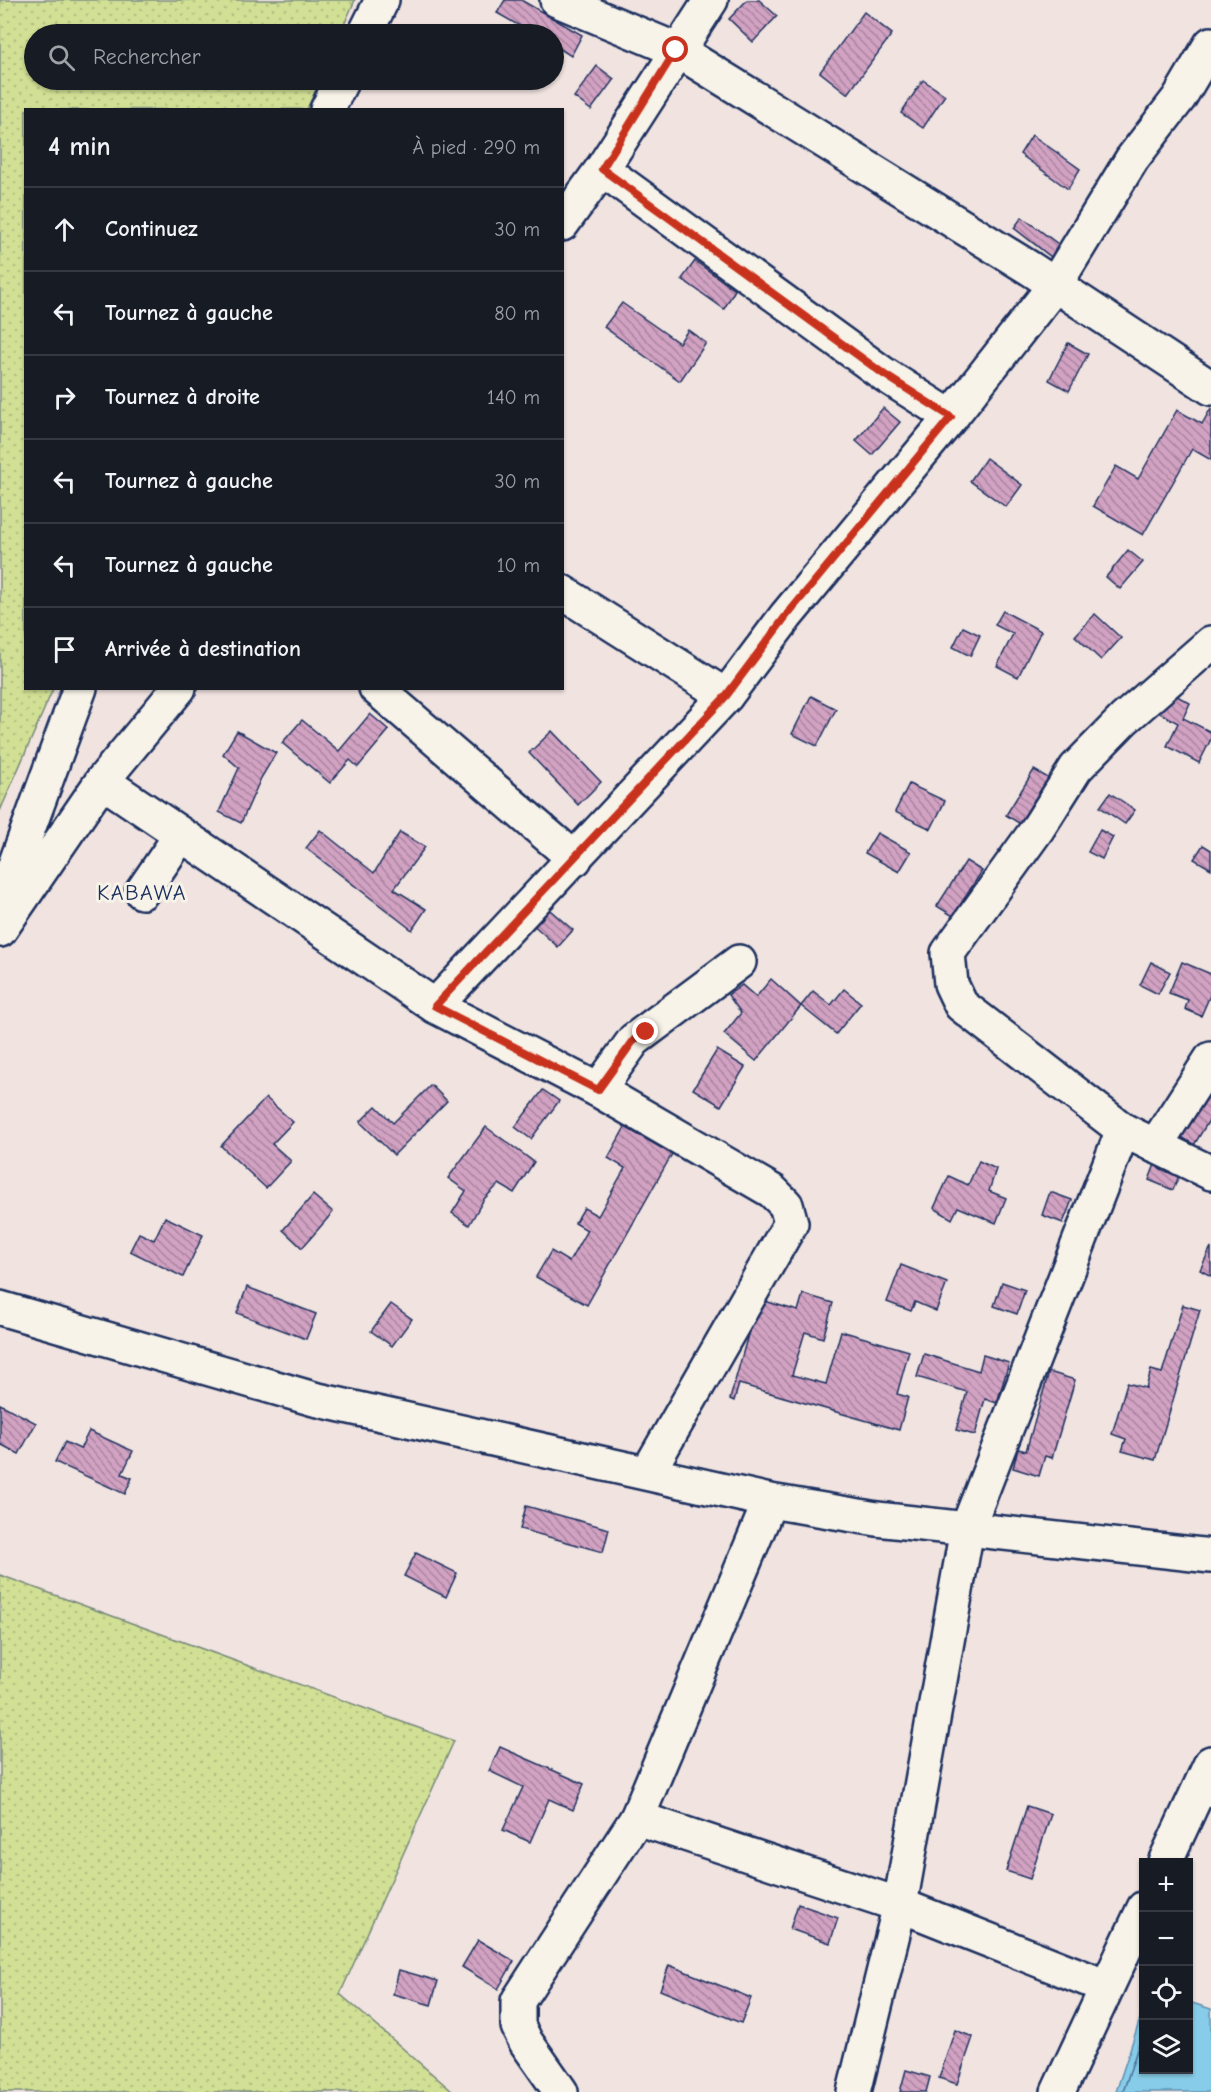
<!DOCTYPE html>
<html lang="fr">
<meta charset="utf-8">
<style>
body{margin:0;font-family:"Comic Neue",sans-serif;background:#20242c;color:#f1f3f6}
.controls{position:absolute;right:18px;bottom:18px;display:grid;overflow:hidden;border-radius:0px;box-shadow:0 2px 4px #0004}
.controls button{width:54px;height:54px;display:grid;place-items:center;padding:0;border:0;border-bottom:2px solid #363941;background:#171b24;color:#f1f3f6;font:30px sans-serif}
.stop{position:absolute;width:18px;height:18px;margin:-14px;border:4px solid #c8321e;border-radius:50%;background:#fff}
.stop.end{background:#c8321e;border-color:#fff;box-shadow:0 2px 6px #0008}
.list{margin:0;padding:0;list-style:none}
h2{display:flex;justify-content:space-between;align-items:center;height:78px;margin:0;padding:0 24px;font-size:26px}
h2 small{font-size:20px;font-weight:400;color:#9ea1a6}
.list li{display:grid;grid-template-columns:39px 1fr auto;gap:18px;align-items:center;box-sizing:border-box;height:84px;padding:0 24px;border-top:2px solid #363941}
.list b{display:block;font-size:22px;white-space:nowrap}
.list em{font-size:20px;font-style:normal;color:#9ea1a6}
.icon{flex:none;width:33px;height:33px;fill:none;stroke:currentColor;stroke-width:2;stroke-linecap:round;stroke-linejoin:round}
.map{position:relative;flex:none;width:1211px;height:2092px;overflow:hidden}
.search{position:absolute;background:#171b24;box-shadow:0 2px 4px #0004;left:24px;top:24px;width:540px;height:66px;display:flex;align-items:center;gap:15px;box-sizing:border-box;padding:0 21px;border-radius:33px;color:#9ea1a6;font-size:22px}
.panel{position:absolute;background:#171b24;box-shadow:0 2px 4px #0004;left:24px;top:108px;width:540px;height:582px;border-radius:0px}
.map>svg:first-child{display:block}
.park{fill:url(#park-dots);stroke:#768879;stroke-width:1.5}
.water{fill:#87cde9;stroke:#5c8eb1;stroke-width:1.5}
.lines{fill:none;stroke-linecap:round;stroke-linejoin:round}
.shore{stroke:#466e96;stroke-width:1.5}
.building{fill:url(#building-back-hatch);stroke:#1b2f5e;stroke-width:1.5}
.minor-casing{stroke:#1b2f5e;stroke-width:38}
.trunk-casing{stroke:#1b2f5e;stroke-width:38}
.minor{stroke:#f7f3e8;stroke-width:33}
.trunk{stroke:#f7f3e8;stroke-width:33}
.route{stroke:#c8321e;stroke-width:8}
.labels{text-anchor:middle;stroke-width:6;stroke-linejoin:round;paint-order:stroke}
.quarter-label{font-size:22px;letter-spacing:1.5px;fill:#1b2f5e;stroke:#f7f3e8}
</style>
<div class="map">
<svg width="1211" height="2092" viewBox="0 0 1211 2092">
<defs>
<pattern id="park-dots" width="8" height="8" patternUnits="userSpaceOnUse" patternTransform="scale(1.5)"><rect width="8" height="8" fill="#d1e094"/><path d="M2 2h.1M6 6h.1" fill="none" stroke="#b3c082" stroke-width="1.8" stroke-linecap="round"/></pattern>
<pattern id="building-back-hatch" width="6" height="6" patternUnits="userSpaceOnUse" patternTransform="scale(1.5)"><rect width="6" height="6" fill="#d2a2c2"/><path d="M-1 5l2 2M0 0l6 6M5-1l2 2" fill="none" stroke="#aa84a1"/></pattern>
</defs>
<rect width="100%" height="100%" fill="#f0e3e0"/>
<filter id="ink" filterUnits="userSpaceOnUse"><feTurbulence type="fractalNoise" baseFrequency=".0167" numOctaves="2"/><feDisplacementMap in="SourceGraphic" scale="12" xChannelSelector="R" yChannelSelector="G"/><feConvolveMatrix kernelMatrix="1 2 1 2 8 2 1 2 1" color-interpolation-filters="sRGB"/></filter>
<g filter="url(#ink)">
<!-- park -->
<g class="park">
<polygon points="0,0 355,0 340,34 34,34 34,80 320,80 307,109 26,110 26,688 53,689 0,811"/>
<polygon points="0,1575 454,1741 340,1994 453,2092 0,2092"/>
</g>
<!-- water -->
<polygon class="water" points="1189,2002 1211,2009 1211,2092 1116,2092 1143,2010 1144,2070 1188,2070"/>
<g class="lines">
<!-- shore -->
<polyline class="shore" points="1123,2092 1144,2029"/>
</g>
<!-- building -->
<g class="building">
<polygon points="505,0 521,0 582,35 571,56 554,45 554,34 534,34 497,13"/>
<polygon points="747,0 759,0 777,16 753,42 729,19"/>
<polygon points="864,12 892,34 848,94 820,72"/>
<polygon points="597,66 614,79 591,110 574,97"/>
<polygon points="923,80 945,95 923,128 901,113"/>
<polygon points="1032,135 1080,169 1068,189 1020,154"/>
<polygon points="1022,217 1062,247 1055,260 1014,228"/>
<polygon points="695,261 735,290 724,309 682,279"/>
<polygon points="622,303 679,343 688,330 706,343 680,381 604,327"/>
<polygon points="1068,343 1088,354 1069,391 1049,380"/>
<polygon points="883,408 900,422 872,455 856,441"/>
<polygon points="1211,408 1211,460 1192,449 1143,535 1093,506 1116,466 1138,479 1177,410 1202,424"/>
<polygon points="986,458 1022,485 1006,507 970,481"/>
<polygon points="1128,550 1143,562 1120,589 1106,577"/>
<polygon points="1003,611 1041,631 1018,677 997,666 1013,634 995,625"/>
<polygon points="1095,614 1121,638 1101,660 1075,636"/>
<polygon points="963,627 980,635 970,656 953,647"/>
<polygon points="1166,690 1190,703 1183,718 1211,732 1211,739 1199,763 1167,746 1178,723 1156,711"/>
<polygon points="811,696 836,709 817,746 792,734"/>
<polygon points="370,714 389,730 358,767 350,760 330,783 282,743 302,720 339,751"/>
<polygon points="237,731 276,753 261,778 241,823 219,812 239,768 223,754"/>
<polygon points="552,731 601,782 578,805 529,753"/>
<polygon points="1034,770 1050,779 1022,825 1006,815"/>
<polygon points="909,784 945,801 931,829 895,812"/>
<polygon points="1110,793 1135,810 1125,824 1100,807"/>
<polygon points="320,830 374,873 400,832 425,847 394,889 426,909 412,930 306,848"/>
<polygon points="1100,830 1113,837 1102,859 1088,852"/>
<polygon points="877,833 911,852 899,872 865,853"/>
<polygon points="1203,845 1211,850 1211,869 1194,859"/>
<polygon points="966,861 982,871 953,916 937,906"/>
<polygon points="543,904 573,930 558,947 529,921"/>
<polygon points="1151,962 1170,972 1158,994 1140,985"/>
<polygon points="1182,962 1211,974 1211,993 1201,1016 1185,1009 1188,1000 1169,993"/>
<polygon points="771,979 801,1006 756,1061 724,1034 741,1013 728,995 742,985 756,997"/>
<polygon points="844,989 861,1003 836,1034 801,1006 813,991 831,1005"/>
<polygon points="717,1050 745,1067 721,1106 693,1089"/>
<polygon points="1211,1079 1211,1117 1194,1145 1177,1134"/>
<polygon points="431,1085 447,1101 394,1155 360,1122 376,1106 393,1123"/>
<polygon points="543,1090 559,1101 531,1139 515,1127"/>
<polygon points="266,1098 293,1122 272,1144 291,1161 266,1188 221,1146"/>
<polygon points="486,1127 534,1162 514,1193 499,1184 484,1199 469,1225 452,1213 466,1191 448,1178"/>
<polygon points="625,1127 672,1154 587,1305 536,1277 551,1251 569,1262 587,1230 575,1223 584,1208 598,1216 625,1168 608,1158"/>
<polygon points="1157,1159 1182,1169 1173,1190 1149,1180"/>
<polygon points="979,1161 996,1169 989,1191 1006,1198 996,1223 958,1207 952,1219 934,1208 949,1176 968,1185"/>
<polygon points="1050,1192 1072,1200 1063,1223 1042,1215"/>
<polygon points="313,1195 333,1212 302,1248 283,1230"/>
<polygon points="165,1217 203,1235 183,1277 130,1251 139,1233 154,1240"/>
<polygon points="1211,1247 1211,1276 1200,1270"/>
<polygon points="901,1265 947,1283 936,1311 915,1302 911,1311 887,1302"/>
<polygon points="1002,1282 1025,1290 1017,1314 994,1306"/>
<polygon points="247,1287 316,1314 306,1339 237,1313"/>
<polygon points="803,1294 833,1303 823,1338 805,1332 792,1375 826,1384 841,1331 909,1351 897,1394 908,1397 899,1430 739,1384 734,1401 730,1399 758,1299 798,1311"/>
<polygon points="391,1304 412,1319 392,1346 371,1331"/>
<polygon points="1183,1305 1200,1310 1155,1460 1122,1451 1126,1439 1112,1434 1127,1383 1146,1388 1151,1370 1162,1373"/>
<polygon points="924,1354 979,1371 983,1355 1009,1363 997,1403 985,1399 975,1435 956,1430 967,1392 917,1377"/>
<polygon points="1049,1372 1075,1380 1052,1458 1045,1456 1039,1476 1013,1468 1018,1449 1026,1451"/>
<polygon points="0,1404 36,1423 19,1454 0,1444"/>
<polygon points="89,1431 133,1451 122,1474 132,1478 125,1494 55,1462 65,1442 80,1449"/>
<polygon points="526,1506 609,1529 603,1552 520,1529"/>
<polygon points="416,1553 457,1573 446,1597 404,1576"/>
<polygon points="500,1747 584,1784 573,1810 549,1799 530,1842 503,1830 523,1787 489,1771"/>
<polygon points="1027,1806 1051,1814 1030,1879 1006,1871"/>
<polygon points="798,1904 838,1918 830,1943 790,1929"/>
<polygon points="478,1940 514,1961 498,1989 462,1967"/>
<polygon points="669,1965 751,1998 741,2023 660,1990"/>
<polygon points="399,1970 438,1981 431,2005 393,1994"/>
<polygon points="955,2030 973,2037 957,2084 939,2078"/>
<polygon points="906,2070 930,2077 926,2092 900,2092"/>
</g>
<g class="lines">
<!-- minor casing -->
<g class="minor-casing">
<g id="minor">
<polyline points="557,0 677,50 1031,269 1211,388"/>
<polyline points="365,34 382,0"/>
<polyline points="327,110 342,80"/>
<polyline points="602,169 885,375 951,417"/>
<polyline points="562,224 602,169 711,0"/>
<polyline points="562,592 726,696"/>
<polyline points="1211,643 1124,719 1076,768 1038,828 948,953 951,984 961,1005 1123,1130 1211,1173"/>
<polyline points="376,688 575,859"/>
<polyline points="102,781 435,1006 598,1090 772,1191 786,1205 791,1223 648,1472"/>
<polyline points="142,892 181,835"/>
<polyline points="0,906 80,688"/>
<polyline points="0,930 102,781 179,688"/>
<polyline points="435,1006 726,696 786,616 951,417 1055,285 1132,159 1179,98 1211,44"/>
<polyline points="598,1090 634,1040 739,962"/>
<polyline points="1155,1146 1211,1059"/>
<polyline points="637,1818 900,1905 1107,1987"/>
<polyline points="1165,1862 1211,1763"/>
<polyline points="561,2092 526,2042 518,2026 518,2001 637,1818 770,1501"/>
<polyline points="854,2092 900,1905 967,1529 1123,1130"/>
<polyline points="1058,2092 1144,1908"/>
</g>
</g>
<!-- trunk casing -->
<g class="trunk-casing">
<polyline id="trunk" points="0,1308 314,1399 770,1501 877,1519 1211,1556"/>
</g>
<!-- minor -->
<use href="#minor" class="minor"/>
<!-- trunk -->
<use href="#trunk" class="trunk"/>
</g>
</g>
<g class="lines" filter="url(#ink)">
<!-- route -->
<polyline class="route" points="646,1032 634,1040 598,1090 435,1006 726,696 786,616 951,417 885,375 602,169 676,50"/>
</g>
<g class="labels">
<!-- quarter labels -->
<g class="quarter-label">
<text x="142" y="900">KABAWA</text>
</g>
</g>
</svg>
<div class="controls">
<button>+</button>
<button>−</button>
<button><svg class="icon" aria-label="locate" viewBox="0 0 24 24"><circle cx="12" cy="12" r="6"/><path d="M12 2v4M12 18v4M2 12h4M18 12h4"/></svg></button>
<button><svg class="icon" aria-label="layers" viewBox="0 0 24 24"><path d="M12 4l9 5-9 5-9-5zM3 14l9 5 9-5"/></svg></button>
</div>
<div class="stop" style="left:676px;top:50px"></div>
<div class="stop end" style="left:646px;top:1032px"></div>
<div class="search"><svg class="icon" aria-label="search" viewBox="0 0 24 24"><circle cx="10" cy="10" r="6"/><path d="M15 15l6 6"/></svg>Rechercher</div>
<section class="panel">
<h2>4 min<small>À pied · 290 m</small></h2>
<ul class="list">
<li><svg class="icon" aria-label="ahead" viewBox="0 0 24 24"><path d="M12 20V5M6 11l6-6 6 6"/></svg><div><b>Continuez</b></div><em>30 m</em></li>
<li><svg class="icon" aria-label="left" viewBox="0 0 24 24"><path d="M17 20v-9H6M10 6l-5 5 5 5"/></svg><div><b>Tournez à gauche</b></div><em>80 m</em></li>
<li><svg class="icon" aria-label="right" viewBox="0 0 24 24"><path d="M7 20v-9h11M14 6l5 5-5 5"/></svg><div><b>Tournez à droite</b></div><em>140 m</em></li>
<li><svg class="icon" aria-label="left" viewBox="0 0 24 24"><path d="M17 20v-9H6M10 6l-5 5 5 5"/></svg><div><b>Tournez à gauche</b></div><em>30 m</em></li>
<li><svg class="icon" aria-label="left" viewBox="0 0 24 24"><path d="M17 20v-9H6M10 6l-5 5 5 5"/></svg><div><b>Tournez à gauche</b></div><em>10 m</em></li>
<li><svg class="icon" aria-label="arrive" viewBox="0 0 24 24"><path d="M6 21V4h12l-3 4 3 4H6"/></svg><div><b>Arrivée à destination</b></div></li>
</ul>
</section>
</div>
